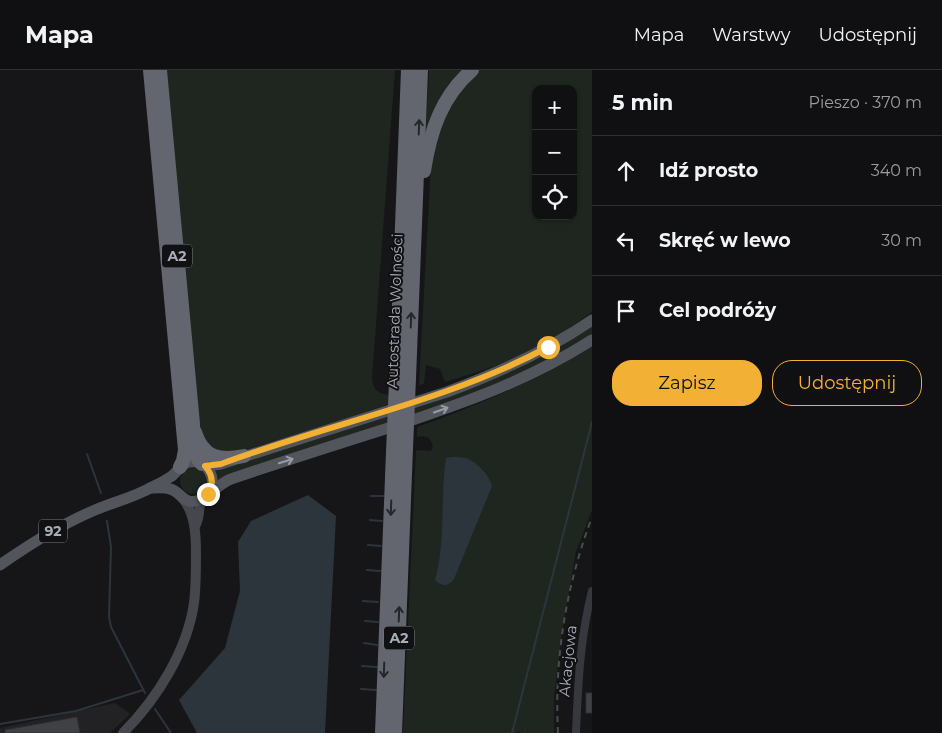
<!DOCTYPE html>
<html lang="pl">
<meta charset="utf-8">
<style>
body{margin:0;font-family:Montserrat,sans-serif;background:#1e1e20;color:#f1f3f6}
.controls{position:absolute;right:15px;top:15px;display:grid;overflow:hidden;border-radius:10px;box-shadow:0 1px 4px #0004}
.controls button{width:45px;height:45px;display:grid;place-items:center;padding:0;border:0;border-bottom:1px solid #303032;background:#101012;color:#f1f3f6;font:25px sans-serif}
.stop{position:absolute;width:15px;height:15px;margin:-11px;border:4px solid #f2b134;border-radius:50%;background:#fff}
.stop.end{background:#f2b134;border-color:#fff;box-shadow:0 1px 5px #0008}
.list{margin:0;padding:0;list-style:none}
h2{display:flex;justify-content:space-between;align-items:center;height:65px;margin:0;padding:0 20px;font-size:21px}
h2 small{font-size:16px;font-weight:400;color:#9c9d9f}
.list li{display:grid;grid-template-columns:32px 1fr auto;gap:15px;align-items:center;box-sizing:border-box;height:70px;padding:0 20px;border-top:1px solid #303032}
.list b{display:block;font-size:19px;white-space:nowrap}
.list em{font-size:16px;font-style:normal;color:#9c9d9f}
.actions{display:flex;gap:10px;padding:15px 20px}
.actions a{flex:1;padding:11px 0;border:1px solid #f2b134;border-radius:20px;text-align:center;font-size:18px;color:#f2b134}
.actions .main{background:#f2b134;color:#111}
.icon{flex:none;width:28px;height:28px;fill:none;stroke:currentColor;stroke-width:2;stroke-linecap:round;stroke-linejoin:round}
.map{position:relative;flex:none;width:592px;height:663px;overflow:hidden}
header{display:flex;align-items:center;gap:30px;box-sizing:border-box;height:70px;padding:0 25px;background:#101012;border-bottom:1px solid #303032}
header strong{font-size:24px}
nav{display:flex;gap:28px;margin-inline-start:auto;font-size:18px}
main{display:flex}
aside{flex:1;background:#101012}
.map>svg:first-child{display:block}
.built{fill:#222225}
.green{fill:#1e261f;fill-rule:evenodd}
.water{fill:#2c353c}
.lines{fill:none;stroke-linecap:round;stroke-linejoin:round}
.stream{stroke:#2c353c;stroke-width:2}
.building{fill:#404145;stroke:#303034}
.street{stroke:#37383d;stroke-width:8}
.secondary{stroke:#45474d;stroke-width:10}
.primary{stroke:#53555c;stroke-width:11}
.highway{stroke:#63666e;stroke-width:14}
.rail{stroke:#4a4c52;stroke-width:2;stroke-dasharray:6 5;stroke-linecap:butt}
.highway-bridge{stroke:#63666e;stroke-width:14}
.oneway{stroke:#26262a}
.oneway2{stroke:#979ba6}
.route{stroke:#f2b134;stroke-width:6}
.labels{text-anchor:middle;stroke-width:4;stroke-linejoin:round;paint-order:stroke}
.shield{fill:#111113;stroke:#7b7e86;stroke-width:1}
.shield-label{font-size:14px;font-weight:bold;fill:#a8adb8}
.street-label{font-size:15px;fill:#a8adb8;stroke:#111113}
</style>
<header>
<strong>Mapa</strong>
<nav><a>Mapa</a><a>Warstwy</a><a>Udostępnij</a></nav>
</header>
<main>
<div class="map">
<svg width="592" height="663" viewBox="0 0 592 663">
<rect width="100%" height="100%" fill="#161618"/>
<!-- built -->
<polygon class="built" points="115,633 130,644 110,663 0,663 0,658"/>
<!-- green -->
<g class="green">
<path d="M 167,0 L 395,0 L 372,308 C 373,320 378,323 389,325 L 389,334 L 319,358 L 244,380 L 229,383 L 209,377 L 201,363 L 198,347 Z"/>
<polygon points="429,0 468,0 425,72"/>
<path d="M 478,0 L 592,0 L 592,242 C 573,256 554,269 533,280 C 505,294 475,303 445,312 L 440,299 L 426,295 L 424,314 L 419,315 L 431,93 L 444,41 ZM 536,19 L 573,19 L 573,146 L 536,146 Z"/>
<polygon points="592,254 592,267 544,295 420,345 218,410 214,398 429,331"/>
<path d="M 592,276 L 592,440 L 576,482 L 563,555 L 554,627 L 554,663 L 522,663 L 518,661 L 517,663 L 403,663 L 416,380 L 431,381 L 433,375 L 429,368 L 423,366 L 417,367 L 417,357 C 479,335 537,310 592,276 Z"/>
<circle cx="193" cy="411" r="13"/>
</g>
<!-- water -->
<g class="water">
<path d="M 453,387 C 457,387 462,387 466,388 C 477,392 489,405 492,416 L 454,509 C 448,517 442,517 435,510 C 446,472 440,428 446,388 Z"/>
<polygon points="308,425 336,446 325,663 197,663 179,630 225,578 240,521 238,472 251,451"/>
</g>
<g class="lines">
<!-- stream -->
<g class="stream">
<polyline points="87,384 101,423"/>
<polyline points="371,426 383,426"/>
<polyline points="370,450 382,451"/>
<polyline points="107,451 111,477 109,547 111,557 145,623"/>
<polyline points="368,475 381,476"/>
<polyline points="367,500 380,501"/>
<polyline points="363,531 378,532"/>
<polyline points="365,551 378,552"/>
<polyline points="364,573 377,575"/>
<polyline points="362,596 377,597"/>
<polyline points="361,619 376,620"/>
<polyline points="155,639 171,663"/>
<polyline points="0,654 76,641 143,620"/>
<polyline points="512,663 592,352"/>
</g>
</g>
<!-- building -->
<g class="building">
<rect x="586" y="623" width="6" height="20"/>
<polygon points="77,647 80,663 5,663 5,660"/>
</g>
<g class="lines">
<!-- street -->
<path class="street" d="M 576,663 C 578,615 580,568 592,521"/>
<!-- secondary -->
<g class="secondary">
<path d="M 195,456 C 201,447 197,437 203,428"/>
<path d="M 123,663 C 157,629 187,581 194,533 C 196,517 196,500 196,483 C 196,465 195,443 183,429"/>
</g>
<!-- primary -->
<g class="primary">
<path d="M 205,396 L 221,394 L 447,322 C 498,303 547,281 592,250"/>
<path d="M 150,418 C 156,418 164,417 170,419 C 181,421 184,438 202,429 C 212,424 218,414 231,409 C 287,390 344,372 401,354 C 469,331 531,309 592,270"/>
<path d="M 0,495 C 30,474 62,454 95,440 C 114,432 135,427 152,417 C 159,414 166,410 172,406 C 178,401 181,394 190,392 C 207,389 218,409 209,423"/>
</g>
<!-- highway -->
<g class="highway">
<polyline points="150,0 185,380 183,391 180,397"/>
<path d="M 160,0 L 193,354 C 193,368 191,383 202,394"/>
<path d="M 424,101 C 430,62 441,27 472,0"/>
<polyline points="409,308 421,0"/>
<polyline points="396,312 408,0"/>
<path d="M 195,362 C 203,388 220,391 244,386"/>
<polyline points="382,663 393,382"/>
<polyline points="395,663 406,378"/>
</g>
<!-- rail -->
<path class="rail" d="M 558,663 C 554,589 566,516 592,447"/>
<!-- highway-bridge -->
<g class="highway-bridge">
<polyline points="406,378 409,308"/>
<polyline points="393,382 396,312"/>
</g>
</g>
<!-- one-way arrows -->
<defs><path id="oneway-shaft" d="M-6 0H5M1.5-3L5.5 0L1.5 3" fill="none" stroke-width="1.6" stroke-linecap="round" stroke-linejoin="round" transform="scale(1.25)"/></defs>
<g class="oneway">
<use href="#oneway-shaft" transform="translate(419 57) rotate(-88)"/>
<use href="#oneway-shaft" transform="translate(411 250) rotate(-88)"/>
<use href="#oneway-shaft" transform="translate(391 438) rotate(92)"/>
<use href="#oneway-shaft" transform="translate(399 544) rotate(-88)"/>
<use href="#oneway-shaft" transform="translate(384 600) rotate(92)"/>
</g>
<g class="oneway2">
<use href="#oneway-shaft" transform="translate(441 340) rotate(-19)"/>
<use href="#oneway-shaft" transform="translate(286 391) rotate(-17)"/>
</g>
<g class="lines">
<!-- route -->
<path class="route" d="M 208,424 C 214,414 213,405 205,396 L 221,394 C 330,353 446,332 548,277"/>
</g>
<g class="labels">
<!-- shield labels -->
<g class="shield">
<rect x="162" y="174.5" width="30" height="23" rx="4"/>
<rect x="39" y="449.5" width="28" height="23" rx="4"/>
<rect x="384" y="556.5" width="30" height="23" rx="4"/>
</g>
<g class="shield-label">
<text x="177" y="191">A2</text>
<text x="53" y="466">92</text>
<text x="399" y="573">A2</text>
</g>
<!-- street labels -->
<g class="street-label">
<text transform="translate(395 241) rotate(-88)" y="5">Autostrada Wolności</text>
<text transform="translate(568 591) rotate(-84)" y="5">Akacjowa</text>
</g>
</g>
</svg>
<div class="controls">
<button>+</button>
<button>−</button>
<button><svg class="icon" aria-label="locate" viewBox="0 0 24 24"><circle cx="12" cy="12" r="6"/><path d="M12 2v4M12 18v4M2 12h4M18 12h4"/></svg></button>
</div>
<div class="stop" style="left:548px;top:277px"></div>
<div class="stop end" style="left:208px;top:424px"></div>
</div>
<aside>
<h2>5 min<small>Pieszo · 370 m</small></h2>
<ul class="list">
<li><svg class="icon" aria-label="ahead" viewBox="0 0 24 24"><path d="M12 20V5M6 11l6-6 6 6"/></svg><div><b>Idź prosto</b></div><em>340 m</em></li>
<li><svg class="icon" aria-label="left" viewBox="0 0 24 24"><path d="M17 20v-9H6M10 6l-5 5 5 5"/></svg><div><b>Skręć w lewo</b></div><em>30 m</em></li>
<li><svg class="icon" aria-label="arrive" viewBox="0 0 24 24"><path d="M6 21V4h12l-3 4 3 4H6"/></svg><div><b>Cel podróży</b></div></li>
</ul>
<div class="actions"><a class="main">Zapisz</a><a>Udostępnij</a></div>
</aside>
</main>
